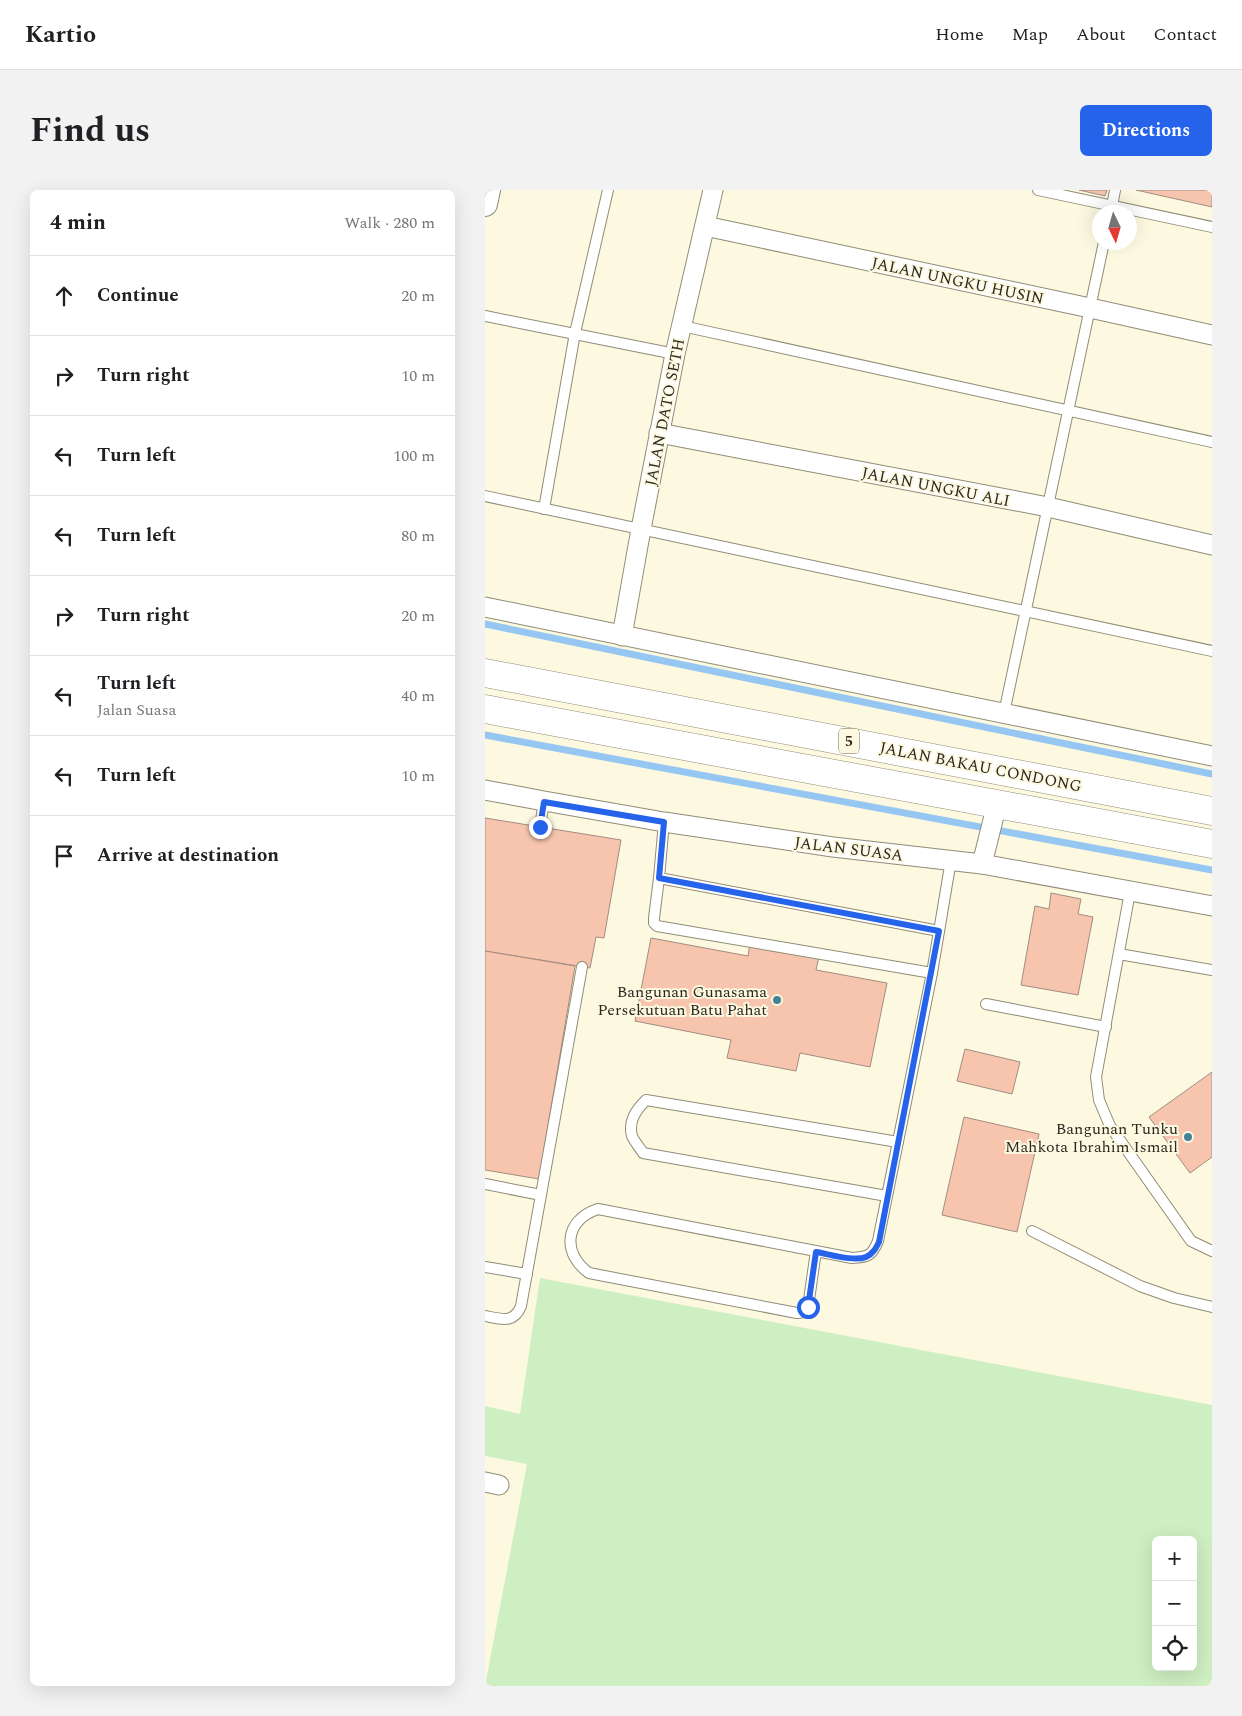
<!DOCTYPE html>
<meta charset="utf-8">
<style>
body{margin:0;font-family:Spectral,serif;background:#f2f2f2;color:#202124}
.controls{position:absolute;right:15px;bottom:15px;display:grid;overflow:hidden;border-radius:8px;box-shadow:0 5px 20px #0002}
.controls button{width:45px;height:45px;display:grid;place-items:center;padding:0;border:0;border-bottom:1px solid #e0e0e0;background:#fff;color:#202124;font:25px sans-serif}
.compass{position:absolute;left:607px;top:15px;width:45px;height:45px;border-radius:50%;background:#fff;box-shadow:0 5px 20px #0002;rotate:175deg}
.stop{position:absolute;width:15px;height:15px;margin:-11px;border:4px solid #2563eb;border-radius:50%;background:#fff}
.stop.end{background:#2563eb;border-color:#fff;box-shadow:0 1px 5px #0008}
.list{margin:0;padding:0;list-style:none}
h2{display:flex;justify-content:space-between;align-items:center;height:65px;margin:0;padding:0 20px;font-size:21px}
h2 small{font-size:16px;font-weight:400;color:#757577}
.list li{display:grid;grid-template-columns:32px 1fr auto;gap:15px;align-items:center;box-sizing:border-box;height:80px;padding:0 20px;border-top:1px solid #e0e0e0}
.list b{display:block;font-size:19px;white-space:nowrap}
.list p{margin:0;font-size:16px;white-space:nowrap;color:#757577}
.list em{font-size:16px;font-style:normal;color:#757577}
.icon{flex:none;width:28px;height:28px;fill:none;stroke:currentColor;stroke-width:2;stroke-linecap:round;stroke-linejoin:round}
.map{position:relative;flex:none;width:727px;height:1496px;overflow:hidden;border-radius:8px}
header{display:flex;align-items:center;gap:30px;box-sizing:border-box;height:70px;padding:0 25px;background:#fff;border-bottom:1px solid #e0e0e0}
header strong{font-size:24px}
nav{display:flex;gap:28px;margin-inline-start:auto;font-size:18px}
.intro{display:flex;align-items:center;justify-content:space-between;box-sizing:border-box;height:120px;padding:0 30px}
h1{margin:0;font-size:35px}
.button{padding:12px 22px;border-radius:8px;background:#2563eb;color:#fff;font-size:18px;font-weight:700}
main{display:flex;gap:30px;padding:0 30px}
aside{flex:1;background:#fff;border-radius:8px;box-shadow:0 5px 20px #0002}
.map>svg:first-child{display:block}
.green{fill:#ceefc1;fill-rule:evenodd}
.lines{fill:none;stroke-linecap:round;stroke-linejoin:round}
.stream{stroke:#95c7f2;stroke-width:7}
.building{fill:#f7c5ae;stroke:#a38c81}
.service-casing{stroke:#918c76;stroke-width:12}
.minor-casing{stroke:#918c76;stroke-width:21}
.tertiary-casing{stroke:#918c76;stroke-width:26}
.primary-casing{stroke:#918c76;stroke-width:29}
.service{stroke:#fff;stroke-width:10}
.minor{stroke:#fff;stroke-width:19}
.tertiary{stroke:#fff;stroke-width:24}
.primary{stroke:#fff;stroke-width:28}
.route{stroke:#2563eb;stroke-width:6}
.poi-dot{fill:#438297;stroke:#fdf8e0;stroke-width:2}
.labels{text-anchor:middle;stroke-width:4;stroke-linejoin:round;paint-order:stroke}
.shield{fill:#fdf8e0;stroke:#6a675a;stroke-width:1}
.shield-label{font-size:15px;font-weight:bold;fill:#2b2920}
.street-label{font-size:16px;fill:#2b2920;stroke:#fdf8e0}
.poi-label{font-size:16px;fill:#2b2920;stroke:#fdf8e0;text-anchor:end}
</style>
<header>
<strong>Kartio</strong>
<nav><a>Home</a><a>Map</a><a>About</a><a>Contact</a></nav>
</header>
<div class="intro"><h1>Find us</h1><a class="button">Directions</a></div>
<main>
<aside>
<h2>4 min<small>Walk · 280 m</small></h2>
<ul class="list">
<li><svg class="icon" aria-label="ahead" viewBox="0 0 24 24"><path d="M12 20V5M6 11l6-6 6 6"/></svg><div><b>Continue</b></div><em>20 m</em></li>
<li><svg class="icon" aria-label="right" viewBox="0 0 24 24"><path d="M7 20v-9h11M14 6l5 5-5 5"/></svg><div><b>Turn right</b></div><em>10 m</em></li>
<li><svg class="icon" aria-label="left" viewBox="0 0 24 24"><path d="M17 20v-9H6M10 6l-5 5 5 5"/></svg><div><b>Turn left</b></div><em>100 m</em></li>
<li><svg class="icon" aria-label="left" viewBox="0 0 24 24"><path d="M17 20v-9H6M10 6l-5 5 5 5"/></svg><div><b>Turn left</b></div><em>80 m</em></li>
<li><svg class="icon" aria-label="right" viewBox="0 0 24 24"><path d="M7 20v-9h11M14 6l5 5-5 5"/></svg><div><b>Turn right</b></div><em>20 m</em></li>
<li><svg class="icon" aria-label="left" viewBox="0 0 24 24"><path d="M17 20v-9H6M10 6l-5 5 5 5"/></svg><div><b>Turn left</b><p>Jalan Suasa</p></div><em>40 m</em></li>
<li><svg class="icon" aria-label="left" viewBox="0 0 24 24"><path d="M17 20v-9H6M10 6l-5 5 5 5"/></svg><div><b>Turn left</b></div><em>10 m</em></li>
<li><svg class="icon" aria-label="arrive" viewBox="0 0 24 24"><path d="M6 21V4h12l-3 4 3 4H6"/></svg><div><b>Arrive at destination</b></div></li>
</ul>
</aside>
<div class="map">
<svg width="727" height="1496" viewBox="0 0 727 1496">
<rect width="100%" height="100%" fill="#fdf8e0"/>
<!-- green -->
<path class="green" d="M 55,1088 L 727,1215 L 727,1496 L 0,1496 L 42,1274 L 0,1266 L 0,1216 L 35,1224 ZM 671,1350 L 708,1350 L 708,1477 L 671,1477 Z"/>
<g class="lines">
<!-- stream -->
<g class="stream">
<polyline points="0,434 727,584"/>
<polyline points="0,545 727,680"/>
</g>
</g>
<!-- building -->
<g class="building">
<polygon points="594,0 622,0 620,6"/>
<polygon points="651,0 727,0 727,17"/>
<polygon points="0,628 136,650 119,748 111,747 105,778 0,761"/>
<polygon points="566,703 596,709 593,724 608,727 593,805 536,795 550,716 564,719"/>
<polygon points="166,748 263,766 265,753 334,766 331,780 402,793 385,877 315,863 311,881 242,868 246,850 150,831"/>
<polygon points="0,761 90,776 54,989 0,980"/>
<polygon points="480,859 535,872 527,904 472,891"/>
<polygon points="727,882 727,967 705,983 664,927"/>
<polygon points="479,927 554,944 532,1042 457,1025"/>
</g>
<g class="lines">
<!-- service casing -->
<g class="service-casing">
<g id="service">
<polyline points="553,0 727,37"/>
<polyline points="626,22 630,0"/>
<polyline points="0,126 190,164"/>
<polyline points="197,136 727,252"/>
<polyline points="0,306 727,461"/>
<polyline points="59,319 90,143 123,0"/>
<polyline points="519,523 619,52"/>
<polyline points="179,632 174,688 454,741"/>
<polyline points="55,637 59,611"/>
<polyline points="174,688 169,728 169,733 172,736 447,783"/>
<polyline points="645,702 611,887 614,910 625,936 706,1051 727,1061"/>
<polyline points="634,764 727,780"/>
<polyline points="501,814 621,837"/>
<polyline points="0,994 56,1005"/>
<path d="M 402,1006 L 158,963 C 155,958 149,951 147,946 C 143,931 151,920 161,910 L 413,952"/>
<polyline points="547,1041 655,1096 689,1108 727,1117"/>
<path d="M 331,1061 L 323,1117 L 319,1122 L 312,1123 L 104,1083 C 77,1064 79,1030 113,1019 L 367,1068 C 383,1067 387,1066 393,1051 L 447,783 L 466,670"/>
<polyline points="0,1077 42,1084"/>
<path d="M 0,1126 C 16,1129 29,1134 36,1116 L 97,777"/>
</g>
</g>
<!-- minor casing -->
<g class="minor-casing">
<g id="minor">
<polyline points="220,36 605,118 727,145"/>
<polyline points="174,243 563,317 727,355"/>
<polyline points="0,417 727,566"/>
<polyline points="137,446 156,339 190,164 228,0"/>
<polyline points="0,600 59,611 179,632 348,657 497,674 727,716"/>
<polyline points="497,674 512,614"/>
<polyline points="0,1292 14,1295"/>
</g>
</g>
<!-- tertiary casing -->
<g class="tertiary-casing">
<polyline id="tertiary" points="0,14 3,0"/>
</g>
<!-- primary casing -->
<g class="primary-casing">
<g id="primary">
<polyline points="0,483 727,621"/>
<polyline points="0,519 727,654"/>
</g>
</g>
<!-- service -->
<use href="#service" class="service"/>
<!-- minor -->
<use href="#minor" class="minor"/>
<!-- tertiary -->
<use href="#tertiary" class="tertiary"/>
<!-- primary -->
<use href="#primary" class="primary"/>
</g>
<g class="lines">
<!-- route -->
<path class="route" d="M 55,637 L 59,612 L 179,632 L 174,688 L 454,741 L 394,1052 C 391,1058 388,1064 381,1067 C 369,1072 344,1064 331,1062 L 323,1117"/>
</g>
<!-- markers -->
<g class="poi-dot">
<circle cx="292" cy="810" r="5"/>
<circle cx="703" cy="947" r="5"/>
</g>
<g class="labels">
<!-- shield labels -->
<rect class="shield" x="354" y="538.5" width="20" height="25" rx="4"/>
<g class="shield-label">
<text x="364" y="556">5</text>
</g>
<!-- street labels -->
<g class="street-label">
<text transform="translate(473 90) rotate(12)" y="6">JALAN UNGKU HUSIN</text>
<text transform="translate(179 222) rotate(-79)" y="6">JALAN DATO SETH</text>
<text transform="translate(451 296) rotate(11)" y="6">JALAN UNGKU ALI</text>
<text transform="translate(496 576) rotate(11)" y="6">JALAN BAKAU CONDONG</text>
<text transform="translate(364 658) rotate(7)" y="6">JALAN SUASA</text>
</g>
<!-- poi labels -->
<g class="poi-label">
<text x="282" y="807">Bangunan Gunasama<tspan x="282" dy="18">Persekutuan Batu Pahat</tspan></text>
<text x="693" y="944">Bangunan Tunku<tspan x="693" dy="18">Mahkota Ibrahim Ismail</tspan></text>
</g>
</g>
</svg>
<div class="controls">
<button>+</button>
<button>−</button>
<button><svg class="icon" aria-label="locate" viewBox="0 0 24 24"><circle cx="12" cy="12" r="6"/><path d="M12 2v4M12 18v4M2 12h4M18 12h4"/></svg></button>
</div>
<svg class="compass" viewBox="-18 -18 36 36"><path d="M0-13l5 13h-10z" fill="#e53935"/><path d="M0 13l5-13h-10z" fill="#757577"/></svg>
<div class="stop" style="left:323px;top:1117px"></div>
<div class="stop end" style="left:55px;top:637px"></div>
</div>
</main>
